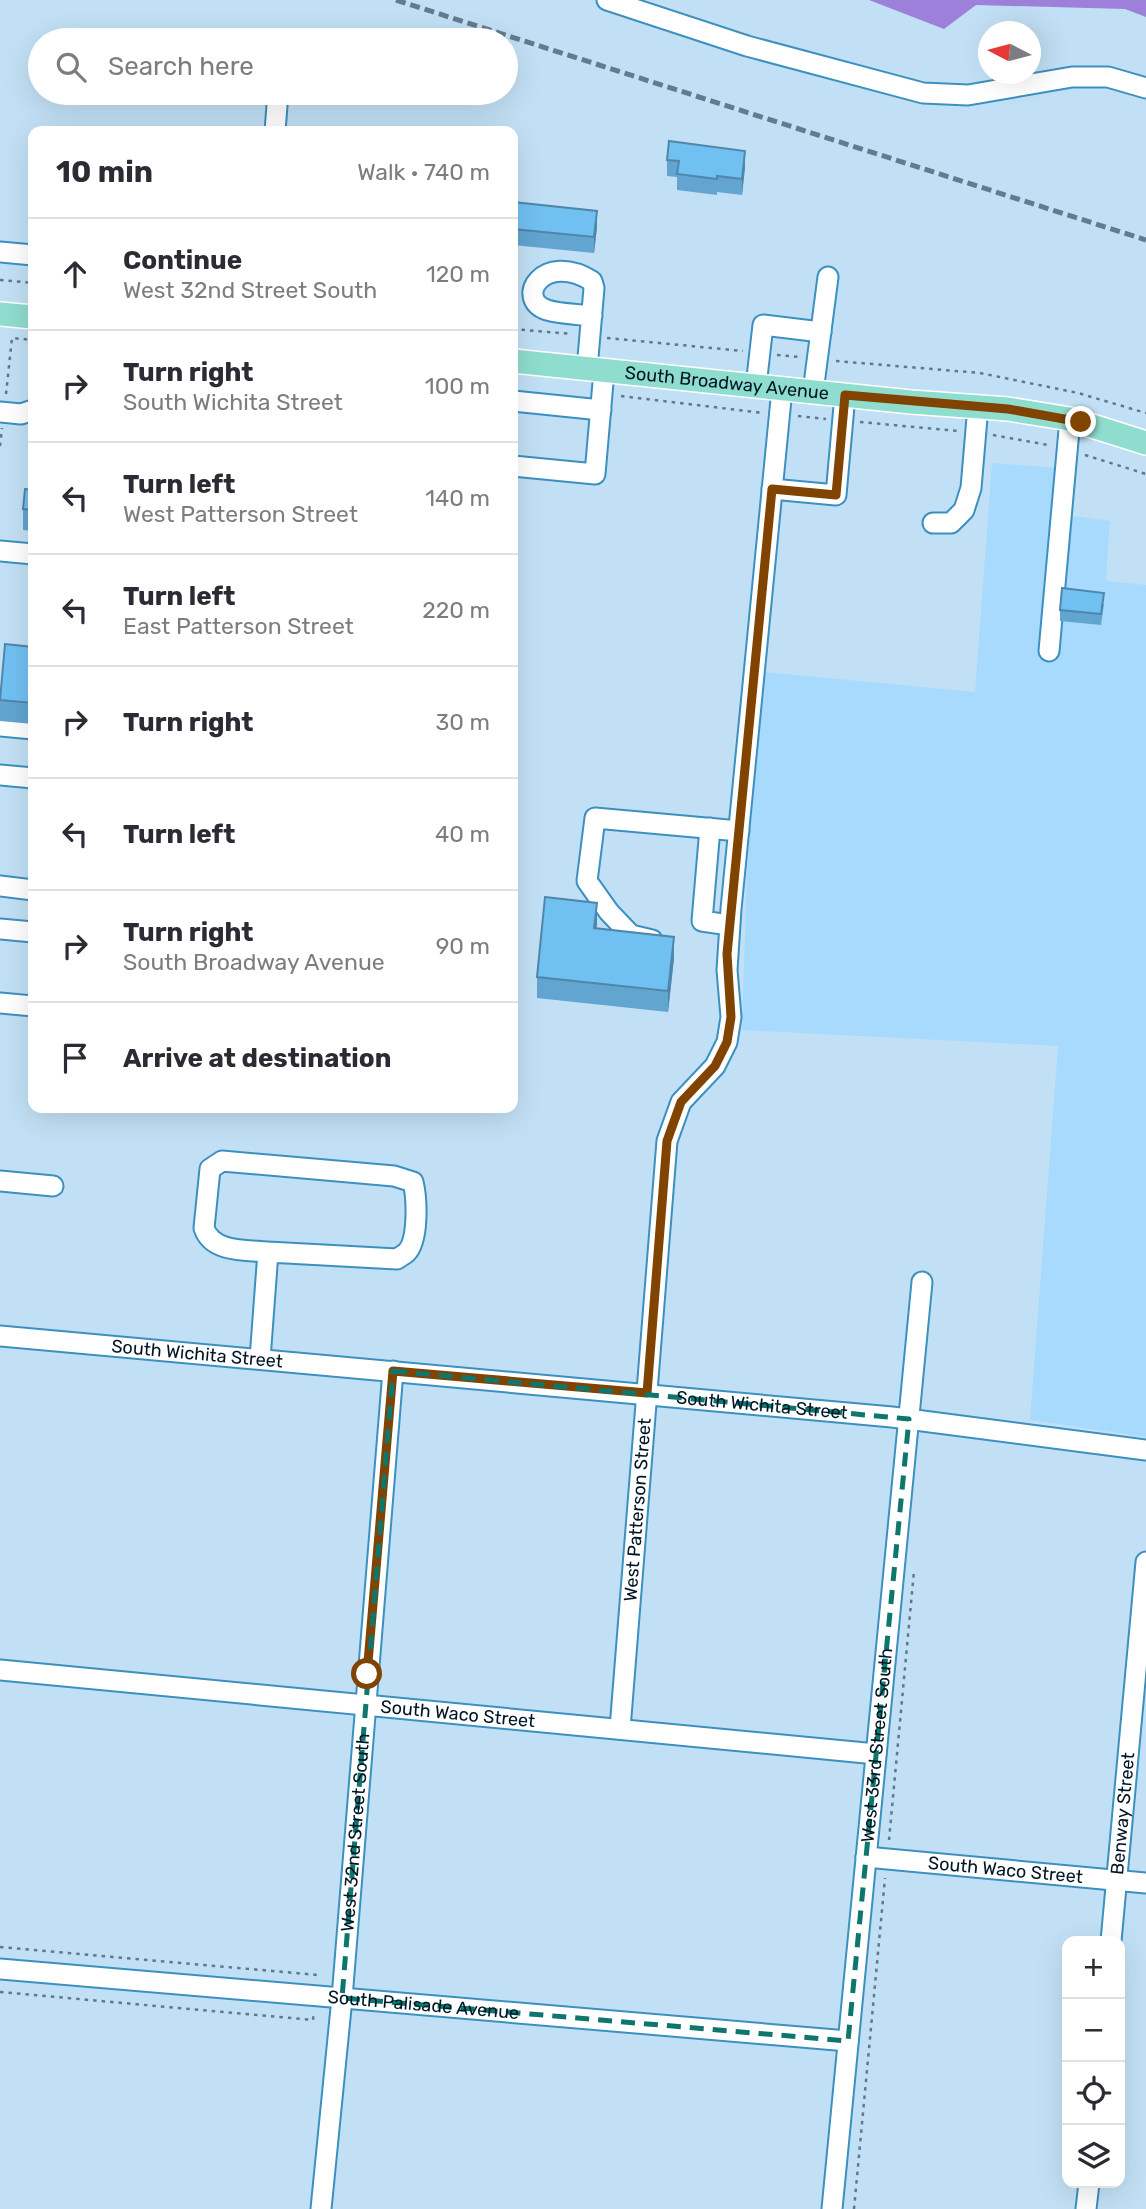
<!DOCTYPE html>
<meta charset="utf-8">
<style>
body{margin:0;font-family:Rubik,sans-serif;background:#f2f2f3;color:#2b2b33}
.controls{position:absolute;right:21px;bottom:21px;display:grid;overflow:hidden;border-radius:14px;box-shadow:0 7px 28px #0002}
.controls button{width:63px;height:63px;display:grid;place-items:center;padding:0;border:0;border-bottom:2px solid #e1e1e2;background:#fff;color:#2b2b33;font:35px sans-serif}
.compass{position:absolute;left:978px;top:21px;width:63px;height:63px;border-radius:50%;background:#fff;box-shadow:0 7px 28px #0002;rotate:276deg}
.stop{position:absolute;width:21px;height:21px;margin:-16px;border:5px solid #804300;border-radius:50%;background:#fff}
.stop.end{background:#804300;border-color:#fff;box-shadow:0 2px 7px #0008}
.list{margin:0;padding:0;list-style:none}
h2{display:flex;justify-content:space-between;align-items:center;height:91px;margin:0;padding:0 28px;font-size:30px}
h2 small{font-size:23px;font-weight:400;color:#7c7c81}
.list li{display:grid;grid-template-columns:46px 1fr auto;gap:21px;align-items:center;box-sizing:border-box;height:112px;padding:0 28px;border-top:2px solid #e1e1e2}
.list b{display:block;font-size:26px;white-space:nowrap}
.list p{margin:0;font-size:23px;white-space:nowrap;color:#7c7c81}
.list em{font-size:23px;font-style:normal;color:#7c7c81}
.icon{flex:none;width:38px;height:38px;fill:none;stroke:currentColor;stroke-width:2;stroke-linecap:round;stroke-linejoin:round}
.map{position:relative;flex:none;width:1146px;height:2209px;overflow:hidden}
.search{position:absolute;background:#fff;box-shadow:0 7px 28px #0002;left:28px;top:28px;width:490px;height:77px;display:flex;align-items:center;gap:18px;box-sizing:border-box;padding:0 24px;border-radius:38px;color:#7c7c81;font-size:26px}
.panel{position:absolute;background:#fff;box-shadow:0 7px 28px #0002;left:28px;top:126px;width:490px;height:987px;border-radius:14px}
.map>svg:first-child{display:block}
.built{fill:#a7dafd}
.water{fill:#9d80da}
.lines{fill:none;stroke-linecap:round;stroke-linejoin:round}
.minor-casing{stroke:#3c90c0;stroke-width:23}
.major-casing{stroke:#fff;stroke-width:26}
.path{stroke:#5f798b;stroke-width:2.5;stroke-dasharray:3.5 5;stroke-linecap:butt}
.minor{stroke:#fff;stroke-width:19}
.major{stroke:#8fddce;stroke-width:23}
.rail{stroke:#627c8e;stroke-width:5;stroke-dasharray:10 5;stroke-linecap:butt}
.wall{fill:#61a5d0}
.shaded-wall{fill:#4f86a9}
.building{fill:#71c0f2;stroke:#4f86a9;stroke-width:2}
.route{stroke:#804300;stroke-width:9}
.marked{fill:none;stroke:#0f766e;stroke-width:5;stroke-dasharray:14 9;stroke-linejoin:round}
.labels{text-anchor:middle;stroke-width:6;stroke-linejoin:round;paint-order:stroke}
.street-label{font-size:18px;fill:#001625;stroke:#c2e0f5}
</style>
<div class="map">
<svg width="1146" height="2209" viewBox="0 0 1146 2209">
<rect width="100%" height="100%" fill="#c2e0f5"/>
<!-- built -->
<polygon class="built" points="992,463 1073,469 1067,515 1110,521 1106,581 1146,585 1146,1437 1030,1420 1058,1046 742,1030 747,869 764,672 975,692"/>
<!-- water -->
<polygon class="water" points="869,0 1146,0 1146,17 1125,9 976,5 944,29"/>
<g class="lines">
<!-- minor casing -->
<g class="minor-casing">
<g id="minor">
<polyline points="607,0 747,46 923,93 968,95 1072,77 1108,77 1146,88"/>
<polyline points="275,131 278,93"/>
<polyline points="0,252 33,255"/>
<path d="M 587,369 L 594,288 L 592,281 C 543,251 514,299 547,310 C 560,314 577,314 592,316"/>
<polyline points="756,386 763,325 821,332"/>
<polyline points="813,392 828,277"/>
<polyline points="513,401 601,410"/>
<polyline points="0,412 21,414 33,410"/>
<polyline points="513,466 595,474 604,371"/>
<polyline points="772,489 836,495 845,395"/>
<polyline points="933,523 951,523 964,510 971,488 978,406"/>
<polyline points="0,551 33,554"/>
<polyline points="1049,651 1070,419"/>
<polyline points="0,726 33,729"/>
<polyline points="0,775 33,778"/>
<polyline points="710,828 702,921 729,925"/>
<polyline points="0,886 33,890"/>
<polyline points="0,929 33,932"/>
<polyline points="652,940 631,935 609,912 587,881 595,818 739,831"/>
<polyline points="0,1003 33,1006"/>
<polyline points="0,1181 53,1186"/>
<path id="s1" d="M 0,1336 L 892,1417 L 1146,1450"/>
<path d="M 260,1359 L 268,1252 C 247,1250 212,1253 204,1228 L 210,1169 L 222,1161 L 394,1176 L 413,1182 C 417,1198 419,1241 406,1253 C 403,1255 400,1257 397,1259 L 268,1252"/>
<path id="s2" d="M 0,1670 L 876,1754"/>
<path id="s3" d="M 620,1729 L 667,1141 L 681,1102 L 715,1066 L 727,1042 L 731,1017 L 727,970 L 731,909 L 782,389"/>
<path id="s4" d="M 866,1857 L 1146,1883"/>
<path id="s5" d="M 1111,1941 L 1146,1562"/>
<path id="s6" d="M 0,1969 L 848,2041"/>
<path id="s7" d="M 321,2209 L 342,1998 L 393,1371"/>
<path id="s8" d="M 832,2209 L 922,1282"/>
<polyline points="1086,2209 1089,2183"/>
</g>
</g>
<!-- major casing -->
<g class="major-casing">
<g id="major">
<polyline points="0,314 33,317"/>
<path id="s9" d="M 513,361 L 911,402 L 1008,409 L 1070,419 L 1146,443"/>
</g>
</g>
<!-- path -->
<g class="path">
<polyline points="0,280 33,283"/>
<polyline points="513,329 572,334"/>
<polyline points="607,338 743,351"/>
<polyline points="777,355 799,357"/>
<polyline points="836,361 980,373 1078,393 1146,413"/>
<polyline points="6,394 12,338 33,340"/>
<polyline points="621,396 763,413"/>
<polyline points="798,416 826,419"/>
<polyline points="860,422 958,431"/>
<polyline points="993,435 1048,445"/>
<polyline points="0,446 2,428"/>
<polyline points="1085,455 1146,474"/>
<polyline points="889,1840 914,1571"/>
<polyline points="0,1947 318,1975 317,1978"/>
<polyline points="0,1992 313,2020 314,2012"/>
<polyline points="854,2209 885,1878"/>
</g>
<!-- minor -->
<use href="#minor" class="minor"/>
<!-- major -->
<use href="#major" class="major"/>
<!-- rail -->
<polyline class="rail" points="396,0 1146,240"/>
</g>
<!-- wall -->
<g class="wall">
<polygon points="667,160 745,167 742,195 717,192 717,195 677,190 677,177 667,176"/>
<polygon points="513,202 597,227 594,253 513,245"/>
<polygon points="33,490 33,531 23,530 23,509"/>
<polygon points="1104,604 1101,625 1060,621 1060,610"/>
<polygon points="33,647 33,724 0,721 0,697"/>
<polygon points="597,924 596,929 674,958 668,1012 537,998 537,977"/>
</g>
<!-- shaded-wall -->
<g class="shaded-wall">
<polygon points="745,151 745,167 742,195 742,179"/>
<polygon points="597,211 597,227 594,253 594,237"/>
<polygon points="597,903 597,924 594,950 594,928"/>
<polygon points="674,937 674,958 668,1012 668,991"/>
</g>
<!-- building -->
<g class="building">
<polygon points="669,141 745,151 742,179 717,176 717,179 677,174 679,161 667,160"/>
<polygon points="513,202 597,211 594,237 513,229"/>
<polygon points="25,489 33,490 33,510 23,509"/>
<polygon points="1062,588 1104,593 1101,614 1060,610"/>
<polygon points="5,644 33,647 33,703 0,700"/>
<polygon points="545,897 597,903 594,928 674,937 668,991 537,977"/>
</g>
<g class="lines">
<!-- route -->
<polyline class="route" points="367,1674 393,1371 647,1393 667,1141 681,1102 715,1066 727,1042 731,1017 727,954 772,489 836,495 845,395 1008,409 1081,422"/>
</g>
<!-- marked area -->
<path class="marked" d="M 393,1371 L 909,1419 L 848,2041 L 342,1998 Z"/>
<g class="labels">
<!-- street labels -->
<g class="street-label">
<text dy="6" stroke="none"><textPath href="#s9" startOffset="215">South Broadway Avenue</textPath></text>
<text dy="6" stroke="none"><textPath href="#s1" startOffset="198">South Wichita Street</textPath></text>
<text dy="6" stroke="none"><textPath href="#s1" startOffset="765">South Wichita Street</textPath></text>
<text dy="6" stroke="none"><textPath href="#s3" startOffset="220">West Patterson Street</textPath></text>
<text dy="6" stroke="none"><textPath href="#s2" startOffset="460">South Waco Street</textPath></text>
<text dy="6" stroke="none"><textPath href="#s8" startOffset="466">West 33rd Street South</textPath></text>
<text dy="6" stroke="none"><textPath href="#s5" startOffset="128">Benway Street</textPath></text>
<text dy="6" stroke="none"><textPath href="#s7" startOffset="378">West 32nd Street South</textPath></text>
<text dy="6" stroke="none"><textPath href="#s4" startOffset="140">South Waco Street</textPath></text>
<text dy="6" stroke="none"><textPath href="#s6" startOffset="425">South Palisade Avenue</textPath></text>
</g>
</g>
</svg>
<div class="controls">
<button>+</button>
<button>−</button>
<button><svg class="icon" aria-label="locate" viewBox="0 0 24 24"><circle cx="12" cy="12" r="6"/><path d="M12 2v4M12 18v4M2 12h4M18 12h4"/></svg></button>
<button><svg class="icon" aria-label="layers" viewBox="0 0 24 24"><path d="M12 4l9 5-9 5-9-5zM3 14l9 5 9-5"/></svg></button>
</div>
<svg class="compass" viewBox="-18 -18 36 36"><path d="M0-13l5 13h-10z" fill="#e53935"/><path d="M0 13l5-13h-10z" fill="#7c7c81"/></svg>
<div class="stop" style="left:367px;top:1674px"></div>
<div class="stop end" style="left:1081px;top:422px"></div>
<div class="search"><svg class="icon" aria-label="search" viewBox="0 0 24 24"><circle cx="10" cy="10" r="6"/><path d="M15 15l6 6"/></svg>Search here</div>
<section class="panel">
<h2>10 min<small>Walk · 740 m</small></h2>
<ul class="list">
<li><svg class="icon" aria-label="ahead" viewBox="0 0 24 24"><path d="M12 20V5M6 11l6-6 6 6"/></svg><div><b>Continue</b><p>West 32nd Street South</p></div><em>120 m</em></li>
<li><svg class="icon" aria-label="right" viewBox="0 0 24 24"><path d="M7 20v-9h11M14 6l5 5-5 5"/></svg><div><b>Turn right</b><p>South Wichita Street</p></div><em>100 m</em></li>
<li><svg class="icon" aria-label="left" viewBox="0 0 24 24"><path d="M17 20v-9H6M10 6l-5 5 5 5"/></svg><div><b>Turn left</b><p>West Patterson Street</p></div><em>140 m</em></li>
<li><svg class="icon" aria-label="left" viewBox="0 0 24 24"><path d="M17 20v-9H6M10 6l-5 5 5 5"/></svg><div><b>Turn left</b><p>East Patterson Street</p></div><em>220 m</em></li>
<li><svg class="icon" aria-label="right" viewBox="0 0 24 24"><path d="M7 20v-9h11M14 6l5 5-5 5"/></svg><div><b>Turn right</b></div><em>30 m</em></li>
<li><svg class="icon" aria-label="left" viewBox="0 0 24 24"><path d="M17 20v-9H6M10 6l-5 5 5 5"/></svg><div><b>Turn left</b></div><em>40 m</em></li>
<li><svg class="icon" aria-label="right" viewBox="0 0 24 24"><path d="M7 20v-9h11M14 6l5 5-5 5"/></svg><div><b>Turn right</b><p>South Broadway Avenue</p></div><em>90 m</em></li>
<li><svg class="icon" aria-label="arrive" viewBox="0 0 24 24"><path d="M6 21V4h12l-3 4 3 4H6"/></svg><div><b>Arrive at destination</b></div></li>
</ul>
</section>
</div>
